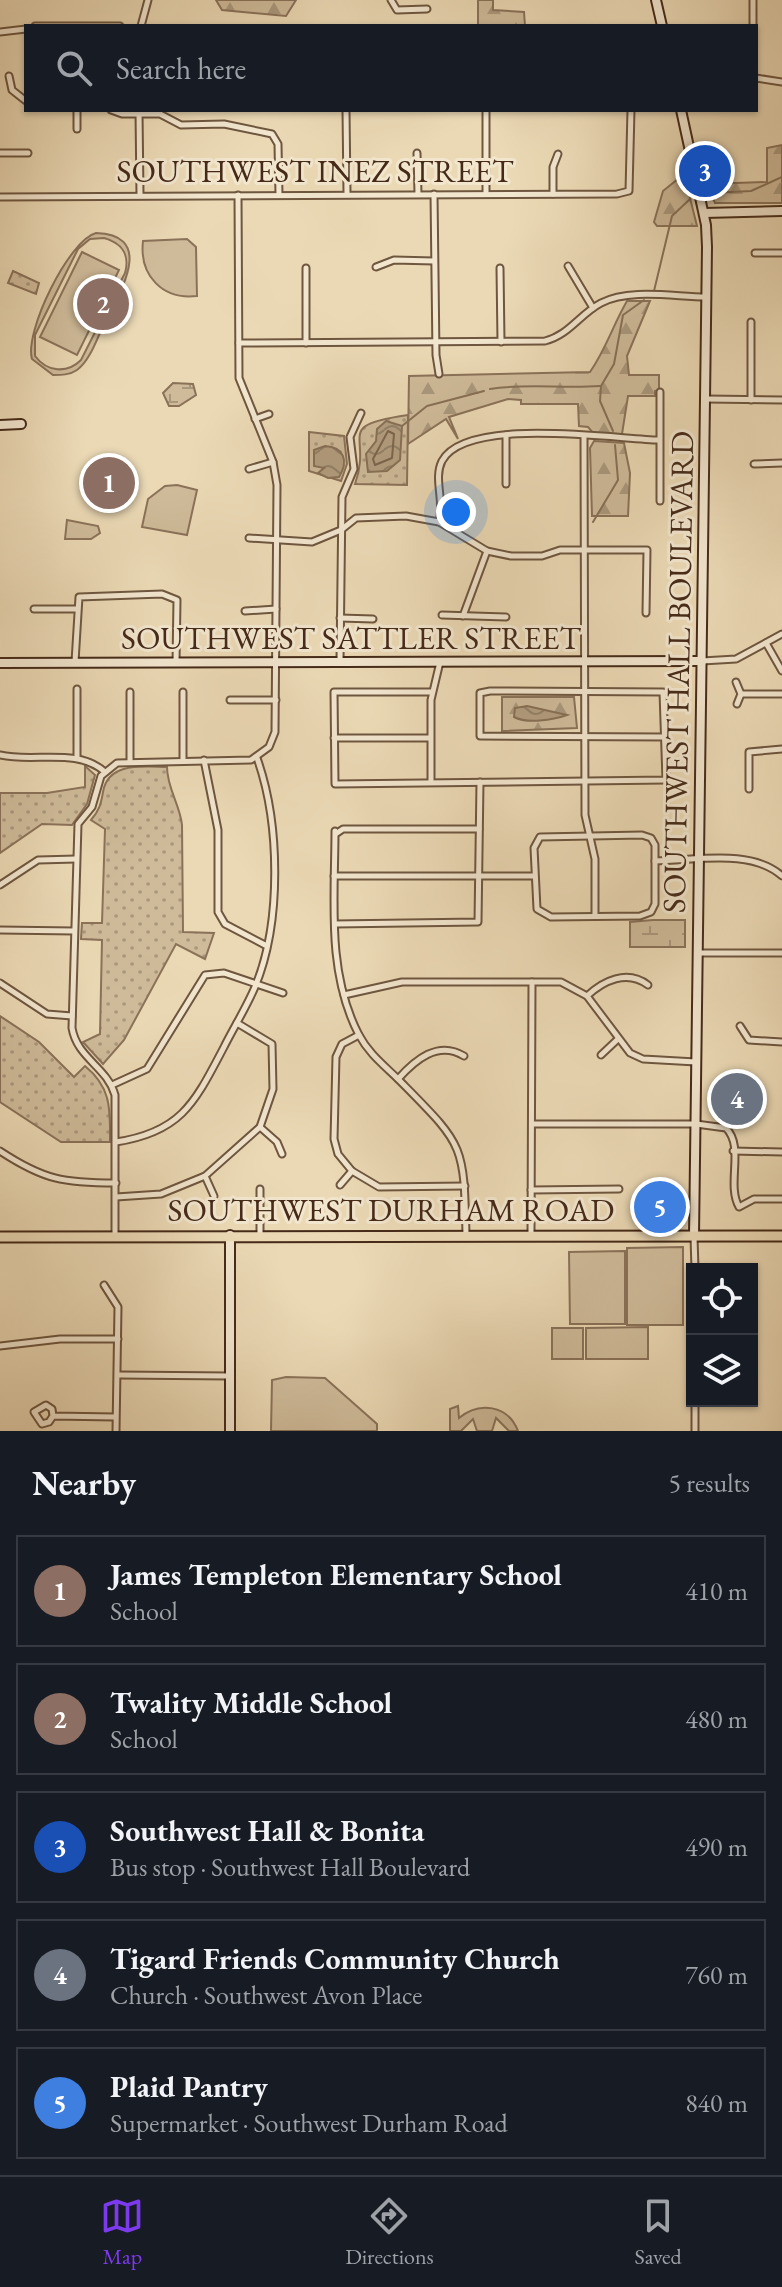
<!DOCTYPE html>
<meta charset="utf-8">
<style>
body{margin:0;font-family:"EB Garamond",serif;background:#20242c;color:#f1f3f6}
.controls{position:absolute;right:24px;bottom:24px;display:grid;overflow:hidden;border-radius:0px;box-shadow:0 2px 6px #0004}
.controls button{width:72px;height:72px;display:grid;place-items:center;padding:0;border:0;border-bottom:2px solid #363941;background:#171b24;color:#f1f3f6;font:40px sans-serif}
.you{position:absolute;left:456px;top:512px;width:28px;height:28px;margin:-20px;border:6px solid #fff;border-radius:50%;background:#1a73e8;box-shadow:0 0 0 12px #1a73e833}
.badge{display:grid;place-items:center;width:52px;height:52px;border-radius:50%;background:#7c3aed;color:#fff;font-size:26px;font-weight:700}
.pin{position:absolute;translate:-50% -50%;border:4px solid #fff;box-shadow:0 2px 8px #0006}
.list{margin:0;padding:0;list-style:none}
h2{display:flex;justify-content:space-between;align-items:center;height:104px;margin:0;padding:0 32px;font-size:34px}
h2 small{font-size:26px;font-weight:400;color:#9ea1a6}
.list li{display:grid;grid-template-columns:52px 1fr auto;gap:24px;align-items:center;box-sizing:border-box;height:112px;margin:0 16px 16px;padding:0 16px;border:2px solid #363941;border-radius:0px}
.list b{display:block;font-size:30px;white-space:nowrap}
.list p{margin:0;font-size:26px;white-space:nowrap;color:#9ea1a6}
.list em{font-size:26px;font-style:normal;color:#9ea1a6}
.icon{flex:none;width:44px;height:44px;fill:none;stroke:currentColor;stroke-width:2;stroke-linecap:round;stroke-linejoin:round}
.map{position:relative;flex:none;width:782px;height:1431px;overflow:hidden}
.search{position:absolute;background:#171b24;box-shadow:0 2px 6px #0004;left:24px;right:24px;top:24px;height:88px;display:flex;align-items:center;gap:20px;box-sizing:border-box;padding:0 28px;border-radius:0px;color:#9ea1a6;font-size:30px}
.sheet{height:744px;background:#171b24}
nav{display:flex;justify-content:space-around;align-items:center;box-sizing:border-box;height:112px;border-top:2px solid #363941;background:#171b24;font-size:22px;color:#9ea1a6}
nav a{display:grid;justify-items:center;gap:4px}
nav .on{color:#7c3aed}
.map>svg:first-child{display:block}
.grass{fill:url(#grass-dots);stroke:#8a7259;stroke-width:2}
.forest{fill:url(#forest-firs);stroke:#8a7259;stroke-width:2}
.wetland{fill:url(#wetland-marsh);stroke:#8a7259;stroke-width:2}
.park{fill:url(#park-tufts);stroke:#8a7259;stroke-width:2}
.pitch{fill:#cfbb9a;stroke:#8a7259;stroke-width:2;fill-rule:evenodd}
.water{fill:url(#water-waves);stroke:#877056;stroke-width:2}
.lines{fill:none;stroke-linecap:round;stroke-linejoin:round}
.shore{stroke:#7c644c;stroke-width:2}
.stream{stroke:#877056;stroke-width:2}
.street-casing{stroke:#6e563f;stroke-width:9}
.secondary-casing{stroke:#452a18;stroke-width:12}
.primary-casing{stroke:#452a18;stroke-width:13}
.street{stroke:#f2e6cf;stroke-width:5}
.secondary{stroke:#f2e6cf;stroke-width:8}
.primary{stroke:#ebd9b5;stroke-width:9}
.labels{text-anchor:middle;stroke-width:6;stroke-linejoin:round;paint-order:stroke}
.street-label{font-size:32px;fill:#452a18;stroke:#f2e6cf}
</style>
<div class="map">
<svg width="782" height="1431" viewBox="0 0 782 1431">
<defs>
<pattern id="grass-dots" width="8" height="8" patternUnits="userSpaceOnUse" patternTransform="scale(2)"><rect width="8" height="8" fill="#cfbb9a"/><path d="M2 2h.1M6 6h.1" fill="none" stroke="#aa987d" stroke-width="1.8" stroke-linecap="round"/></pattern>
<pattern id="forest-firs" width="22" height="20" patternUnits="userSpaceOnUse" patternTransform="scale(2)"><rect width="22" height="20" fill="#cfbb9a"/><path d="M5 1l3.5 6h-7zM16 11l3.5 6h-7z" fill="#aa987d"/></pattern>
<pattern id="wetland-marsh" width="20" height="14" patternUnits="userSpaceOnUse" patternTransform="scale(2)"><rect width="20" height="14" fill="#cfbb9a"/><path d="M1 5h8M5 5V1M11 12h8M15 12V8" fill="none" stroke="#aa987d"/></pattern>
<pattern id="park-tufts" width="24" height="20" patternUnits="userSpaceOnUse" patternTransform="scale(2)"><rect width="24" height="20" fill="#cfbb9a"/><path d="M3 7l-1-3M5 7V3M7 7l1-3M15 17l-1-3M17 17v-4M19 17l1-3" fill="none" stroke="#aa987d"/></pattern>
<pattern id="water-waves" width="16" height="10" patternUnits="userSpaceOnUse" patternTransform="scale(2)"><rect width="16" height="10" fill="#b39e80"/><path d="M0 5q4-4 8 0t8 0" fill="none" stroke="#938168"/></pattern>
</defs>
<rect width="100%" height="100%" fill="#ebd9b5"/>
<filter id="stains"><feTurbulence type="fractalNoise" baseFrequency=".0025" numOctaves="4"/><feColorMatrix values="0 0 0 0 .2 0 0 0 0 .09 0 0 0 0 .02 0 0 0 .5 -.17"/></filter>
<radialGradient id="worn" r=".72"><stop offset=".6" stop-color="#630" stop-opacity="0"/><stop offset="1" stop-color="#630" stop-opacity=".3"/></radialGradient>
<!-- grass -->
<g class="grass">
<polygon points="13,271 39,283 36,294 8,283"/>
<path d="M 408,415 L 407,485 L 355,484 C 373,435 332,426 408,415 Z"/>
<polygon points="309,432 344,436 347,464 341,481 309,471"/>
<polygon points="85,766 95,775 87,804 72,825 42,824 0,853 0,793 47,793 85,787"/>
<path d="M 167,767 C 167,788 180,805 182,825 L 183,932 L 214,933 L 205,959 L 176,944 L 124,1040 L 103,1064 L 83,1042 L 100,1034 L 102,940 L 81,939 L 82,923 L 102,923 L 105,829 L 91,820 C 99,811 101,804 103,792 C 108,761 145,767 167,767 Z"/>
<path d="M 0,1016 L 39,1042 L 74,1077 L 85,1066 C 112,1088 110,1110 110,1142 L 61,1142 L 0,1102 Z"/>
</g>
<!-- forest -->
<g class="forest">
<polygon points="216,0 296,0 286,16 222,10"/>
<polygon points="478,0 493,0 493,10 524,12 525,26 478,26"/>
<polygon points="782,145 782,203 715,203 708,184 767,182 767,148"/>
<polygon points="684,174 697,226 657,226 654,222 663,191"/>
<path d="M 627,301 L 650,301 L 627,356 L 629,375 L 659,375 L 659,390 L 655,391 L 655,396 L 628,396 L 622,434 L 594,434 L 588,427 L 579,426 L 578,404 L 521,404 L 521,400 L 508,399 L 449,417 L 458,439 L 446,419 L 408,444 L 409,376 L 590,372 C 606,349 613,325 627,301 Z"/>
<polygon points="594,441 624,443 630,473 628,516 592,516 590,448"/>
<polygon points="502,697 574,697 577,728 502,731"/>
</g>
<!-- wetland -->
<g class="wetland">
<polygon points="173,383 193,384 196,395 179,406 169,406 163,393"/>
<polygon points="653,920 685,920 685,947 630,947 630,922"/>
</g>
<!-- park -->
<polygon class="park" points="67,520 98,526 100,533 91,539 65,539"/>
<!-- pitch -->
<g class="pitch">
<path d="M 96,233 C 156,235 120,292 106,320 C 98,335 91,360 77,370 C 70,375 61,375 53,375 L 32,359 C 24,332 69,240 96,233 ZM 104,238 C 122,243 130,255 125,273 L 81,360 C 67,374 47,372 35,356 L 35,335 L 78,249 L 90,239 Z"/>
<path d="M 187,239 L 196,247 L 197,296 C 163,300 139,276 143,241 Z"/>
<polygon points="82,252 119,270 77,355 40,337"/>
<polygon points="177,485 197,490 187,535 142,527 148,499 165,486"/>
<polygon points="683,1247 683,1325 627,1325 627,1248"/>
<polygon points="625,1251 625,1324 570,1324 569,1252"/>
<polygon points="648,1327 648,1359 586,1359 586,1328"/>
<rect x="552" y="1328" width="31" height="31"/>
<polygon points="286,1377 325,1378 377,1424 377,1431 271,1431 272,1380"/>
<path d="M 458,1406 L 459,1418 C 479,1401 508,1405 518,1431 L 509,1431 L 496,1418 L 492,1431 L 477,1431 L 473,1419 L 461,1431 L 450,1431 L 450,1409 Z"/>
</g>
<!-- water -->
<g class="water">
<polygon points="386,421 402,426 400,460 387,471 368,472 366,454 376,441 377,429"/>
<path d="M 325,446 C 344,447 349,461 339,477 L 328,478 L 318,473 L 324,468 L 314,466 L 314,450 Z"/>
<path d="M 527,706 L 567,715 C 553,720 527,724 514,717 L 515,708 Z"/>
</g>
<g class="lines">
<!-- shore -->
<polygon class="shore" points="388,431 394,434 392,458 375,465 373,459"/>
<!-- stream -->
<g class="stream">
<polyline points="711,193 751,191 782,177"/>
<polyline points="654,291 672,216 689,200"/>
<path d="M 490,389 C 527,383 562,389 600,386"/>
<polyline points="402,426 427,406 484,391"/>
<polyline points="613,431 600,401 601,386 614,364 623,315 644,300"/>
<polyline points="593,522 618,480 615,445"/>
</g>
<!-- street casing -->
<g class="street-casing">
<g id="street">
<polyline points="391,0 397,10 427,9"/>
<polyline points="753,0 753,26"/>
<polyline points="35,26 120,26"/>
<polyline points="141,26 148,0"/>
<polyline points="0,32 26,29"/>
<polyline points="9,76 12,90 26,101"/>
<polyline points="756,78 782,82"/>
<polyline points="111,110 122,114 160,114 181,125 224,124 272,134 278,144 279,195"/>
<polyline points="346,110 347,193"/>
<polyline points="139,112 140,195"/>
<polyline points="77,129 77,110"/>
<polyline points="0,153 28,153"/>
<polyline points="417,153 418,194"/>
<polyline points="434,194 436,355 439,374"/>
<polyline points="486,194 486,110"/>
<polyline points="553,194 553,167 558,154"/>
<polyline points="0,197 617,194 629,191 631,110"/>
<polyline points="755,253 782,253"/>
<polyline points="568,266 593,308"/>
<polyline points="376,267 394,260 434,261"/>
<polyline points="500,268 501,342"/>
<polyline points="751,322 751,400"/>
<path d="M 239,343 L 545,341 C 569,335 580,314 601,303 C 630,288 675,297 706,297"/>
<polyline points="306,343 306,268"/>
<polyline points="706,399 782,400"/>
<polyline points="255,419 269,414"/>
<polyline points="584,436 585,815 595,859 595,916"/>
<polyline points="754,464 782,463"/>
<polyline points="249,469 273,462"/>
<polyline points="506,484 506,435"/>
<polyline points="660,501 660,392"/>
<path d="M 439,522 C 445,501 433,479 442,461 C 466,416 614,439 659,440"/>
<polyline points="249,538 312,542 341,530 356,518 406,516 439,522 487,551 511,556 542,556 560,550 647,550 646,613"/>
<polyline points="34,609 76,609"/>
<polyline points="245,611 276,609"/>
<polyline points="442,615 506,617"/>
<polyline points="463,616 487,551"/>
<polyline points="340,618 373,619"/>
<polyline points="766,643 782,671"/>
<polyline points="340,661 342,497 354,469 350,437 361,413"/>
<polyline points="702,661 736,659 782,634"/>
<polyline points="75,662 79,597 162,594 177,600 176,663"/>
<polyline points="736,682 741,694 737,704"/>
<polyline points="77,689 77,758"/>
<polyline points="130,692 130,761"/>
<polyline points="432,692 334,692 335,784 666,780 663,692 490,691 480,693 480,736 665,737"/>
<polyline points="741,694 782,694"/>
<polyline points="230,700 276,700"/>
<polyline points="334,738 430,738"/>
<path d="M 0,755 C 34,763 77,747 105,772"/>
<polyline points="183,760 183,692"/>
<polyline points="204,760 218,830 218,912 225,924 265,945"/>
<polyline points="431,782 431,700 440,662"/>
<polyline points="749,789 749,752 782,749"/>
<path d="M 335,831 C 335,897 326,972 359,1035 C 369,1054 385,1066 400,1081 C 464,1146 464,1143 466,1235"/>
<polyline points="337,833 343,829 479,829"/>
<polygon points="642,835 651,838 655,845 655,904 651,912 640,916 551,917 537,909 534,848 540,837"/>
<path d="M 655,861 C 694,861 751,848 782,876"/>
<polyline points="334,876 533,876"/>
<polyline points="0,885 38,860 76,859"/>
<polyline points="335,924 478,922 480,782"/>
<polyline points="0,930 74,931"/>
<polyline points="699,953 782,953"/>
<polyline points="0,983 47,1014 72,1016"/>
<polyline points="344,995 402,982 561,982 587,996 630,1053 643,1059 696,1062"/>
<path d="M 587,996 C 603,981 627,969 648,985"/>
<polyline points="740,1026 749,1040 782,1042"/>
<polyline points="359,1035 342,1044 336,1057 334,1139 338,1154 352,1171 379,1187 465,1186"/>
<polyline points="601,1055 618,1039"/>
<path d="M 398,1079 C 415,1060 438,1040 464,1056"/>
<polyline points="112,1085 147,1069 205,975 224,973 283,993"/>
<path d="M 532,1124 L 696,1124 L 726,1128 C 745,1147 726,1184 739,1207 L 754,1199 L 782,1199"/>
<polyline points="260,1127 277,1142 282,1154"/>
<path d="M 116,1142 C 182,1132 195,1102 224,1047 C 234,1027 246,1008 255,987 C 282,922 280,823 257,758"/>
<path d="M 0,1151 C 44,1180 64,1183 116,1183"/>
<polyline points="733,1151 782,1152"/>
<polyline points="205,1176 214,1196"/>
<polyline points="340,1185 352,1171"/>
<polyline points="260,1189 260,1235"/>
<polyline points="531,1190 619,1189"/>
<polyline points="116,1197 161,1194 205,1176 260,1127 273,1089 272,1044 237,1023"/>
<polyline points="531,1235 532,982"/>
<path d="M 115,1236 L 115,1095 C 107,1067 77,1058 72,1028 L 78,824 L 92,807 L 101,776 L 117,763 L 251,760 L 269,747 L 275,732 L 277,485 L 273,462 L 239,378 L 238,195"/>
<polyline points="694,1237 695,1269"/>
<polyline points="104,1285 118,1307 116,1431"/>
<polyline points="0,1346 60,1339 118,1339"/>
<polyline points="119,1375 229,1376"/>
<polyline points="53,1416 52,1409 46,1405 34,1412 42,1424 49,1422 53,1416 115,1417"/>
<polyline points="695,1431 695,1401"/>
</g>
</g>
<!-- secondary casing -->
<g class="secondary-casing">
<g id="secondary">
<polyline points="656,0 662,26"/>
<polyline points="681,110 706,225 707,247 694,1236"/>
<polyline points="704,213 782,211"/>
<polyline points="0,425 21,424"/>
<polyline points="0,663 702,661"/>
<polyline points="230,1235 230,1431"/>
</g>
</g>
<!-- primary casing -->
<g class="primary-casing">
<polyline id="primary" points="0,1237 782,1236"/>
</g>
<!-- street -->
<use href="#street" class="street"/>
<!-- secondary -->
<use href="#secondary" class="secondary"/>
<!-- primary -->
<use href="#primary" class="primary"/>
</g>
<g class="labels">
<!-- street labels -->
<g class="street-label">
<text x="315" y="182">SOUTHWEST INEZ STREET</text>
<text x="351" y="649">SOUTHWEST SATTLER STREET</text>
<text transform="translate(678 672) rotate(-89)" y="11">SOUTHWEST HALL BOULEVARD</text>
<text x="391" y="1221">SOUTHWEST DURHAM ROAD</text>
</g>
</g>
<rect width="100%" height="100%" filter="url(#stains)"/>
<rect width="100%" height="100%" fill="url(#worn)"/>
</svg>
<div class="controls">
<button><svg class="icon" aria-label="locate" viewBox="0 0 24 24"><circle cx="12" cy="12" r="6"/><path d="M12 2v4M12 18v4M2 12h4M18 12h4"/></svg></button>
<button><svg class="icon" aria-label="layers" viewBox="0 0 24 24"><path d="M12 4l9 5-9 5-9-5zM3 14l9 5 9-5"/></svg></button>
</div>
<div class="you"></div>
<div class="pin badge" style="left:109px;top:483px;background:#8d6e63">1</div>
<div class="pin badge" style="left:103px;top:304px;background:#8d6e63">2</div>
<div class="pin badge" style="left:705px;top:171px;background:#1a4fb4">3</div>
<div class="pin badge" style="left:737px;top:1099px;background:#6b7280">4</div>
<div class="pin badge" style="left:660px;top:1207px;background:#3f7fe0">5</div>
<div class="search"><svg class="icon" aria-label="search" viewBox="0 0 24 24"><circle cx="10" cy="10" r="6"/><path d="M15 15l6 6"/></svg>Search here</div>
</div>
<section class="sheet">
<h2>Nearby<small>5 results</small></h2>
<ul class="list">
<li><span class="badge" style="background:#8d6e63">1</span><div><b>James Templeton Elementary School</b><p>School</p></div><em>410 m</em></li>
<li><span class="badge" style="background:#8d6e63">2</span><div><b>Twality Middle School</b><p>School</p></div><em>480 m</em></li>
<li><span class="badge" style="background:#1a4fb4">3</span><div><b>Southwest Hall &amp; Bonita</b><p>Bus stop · Southwest Hall Boulevard</p></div><em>490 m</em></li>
<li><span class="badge" style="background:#6b7280">4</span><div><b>Tigard Friends Community Church</b><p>Church · Southwest Avon Place</p></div><em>760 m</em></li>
<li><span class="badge" style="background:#3f7fe0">5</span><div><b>Plaid Pantry</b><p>Supermarket · Southwest Durham Road</p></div><em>840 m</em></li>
</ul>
</section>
<nav>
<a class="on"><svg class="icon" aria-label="map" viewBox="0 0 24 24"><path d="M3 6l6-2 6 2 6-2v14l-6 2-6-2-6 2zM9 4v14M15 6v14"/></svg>Map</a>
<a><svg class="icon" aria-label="directions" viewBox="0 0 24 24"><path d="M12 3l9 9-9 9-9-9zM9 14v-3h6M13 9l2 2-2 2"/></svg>Directions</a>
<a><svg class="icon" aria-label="saved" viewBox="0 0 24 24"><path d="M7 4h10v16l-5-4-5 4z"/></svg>Saved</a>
</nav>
